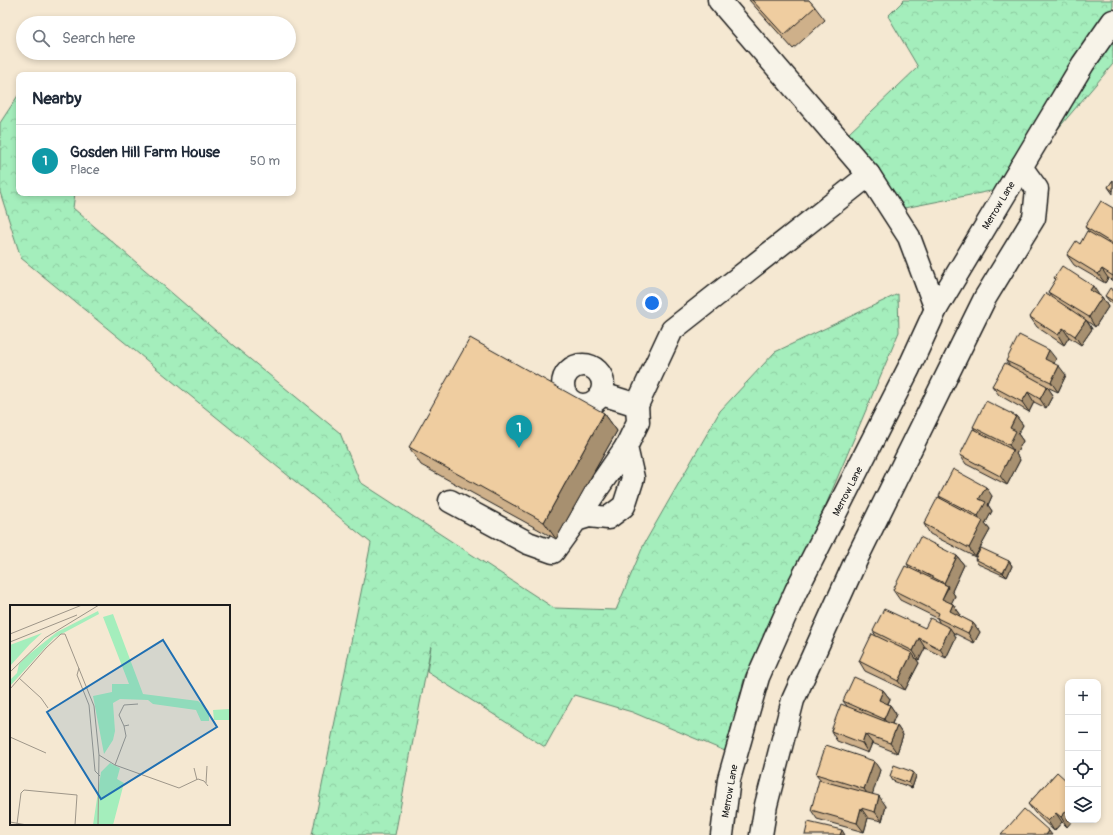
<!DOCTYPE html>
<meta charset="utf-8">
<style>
body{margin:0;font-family:Pangolin,sans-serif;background:#f6f6f7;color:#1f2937}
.controls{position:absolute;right:12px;bottom:12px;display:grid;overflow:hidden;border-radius:8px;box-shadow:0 2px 6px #0003}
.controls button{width:36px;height:36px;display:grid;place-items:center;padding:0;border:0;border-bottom:1px solid #e0e1e3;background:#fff;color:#1f2937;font:20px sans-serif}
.you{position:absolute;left:652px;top:303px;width:14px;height:14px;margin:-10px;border:3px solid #fff;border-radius:50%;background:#1a73e8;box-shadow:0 0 0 6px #1a73e833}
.badge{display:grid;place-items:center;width:26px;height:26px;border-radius:50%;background:#ea580c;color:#fff;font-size:13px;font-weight:700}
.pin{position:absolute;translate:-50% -33px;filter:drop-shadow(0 1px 2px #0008)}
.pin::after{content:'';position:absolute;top:21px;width:14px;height:12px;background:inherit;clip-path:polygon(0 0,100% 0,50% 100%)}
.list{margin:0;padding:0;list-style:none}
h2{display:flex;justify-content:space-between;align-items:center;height:52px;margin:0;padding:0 16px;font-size:17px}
h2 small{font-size:13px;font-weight:400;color:#747a83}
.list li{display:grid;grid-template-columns:26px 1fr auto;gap:12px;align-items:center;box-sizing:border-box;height:72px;padding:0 16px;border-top:1px solid #e0e1e3}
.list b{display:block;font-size:15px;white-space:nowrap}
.list p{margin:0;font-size:13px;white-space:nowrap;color:#747a83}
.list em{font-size:13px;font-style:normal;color:#747a83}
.icon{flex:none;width:22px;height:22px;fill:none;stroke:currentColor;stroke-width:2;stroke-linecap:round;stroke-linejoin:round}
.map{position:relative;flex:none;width:1113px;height:835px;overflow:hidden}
.search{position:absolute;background:#fff;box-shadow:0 2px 6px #0003;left:16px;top:16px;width:280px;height:44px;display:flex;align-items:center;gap:10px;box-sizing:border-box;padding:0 14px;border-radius:22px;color:#747a83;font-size:15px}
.panel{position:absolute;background:#fff;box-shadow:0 2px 6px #0003;left:16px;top:72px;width:280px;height:124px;border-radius:8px}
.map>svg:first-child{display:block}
.forest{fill:url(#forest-crowns);stroke:#60856c}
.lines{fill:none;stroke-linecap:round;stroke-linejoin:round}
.minor-casing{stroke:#1c1c1c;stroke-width:25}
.minor{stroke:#f7f3e8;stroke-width:22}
.wall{fill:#ceb08a;stroke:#1c1c1c}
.shaded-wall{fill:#a79070;stroke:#1c1c1c}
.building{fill:#efcda0;stroke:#1c1c1c}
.labels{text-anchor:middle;stroke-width:4;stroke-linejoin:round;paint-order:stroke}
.street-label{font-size:10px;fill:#1c1c1c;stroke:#f7f3e8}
.inset-road{fill:none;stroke:#9e9689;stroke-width:1}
.view{fill:#1f6fb2;fill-opacity:0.15;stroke:#1f6fb2;stroke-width:2}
.inset-edge{fill:none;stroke:#1c1c1c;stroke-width:2}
</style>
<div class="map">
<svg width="1113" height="835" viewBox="0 0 1113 835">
<defs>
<pattern id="forest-crowns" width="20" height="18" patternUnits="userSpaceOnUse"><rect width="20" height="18" fill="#a4eebc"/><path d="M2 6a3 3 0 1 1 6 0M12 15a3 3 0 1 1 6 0" fill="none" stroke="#8dcca1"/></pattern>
</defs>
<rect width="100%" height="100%" fill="#f5e8d2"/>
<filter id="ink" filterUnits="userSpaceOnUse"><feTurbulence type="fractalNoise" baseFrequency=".025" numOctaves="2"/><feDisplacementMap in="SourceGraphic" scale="8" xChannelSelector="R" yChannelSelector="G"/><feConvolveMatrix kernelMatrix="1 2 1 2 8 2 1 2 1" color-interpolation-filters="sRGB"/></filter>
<g filter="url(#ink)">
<!-- forest -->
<g class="forest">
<polygon points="904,0 1113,0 1113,64 1045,144 1001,189 899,209 848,134 918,67 888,16"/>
<polygon points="19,94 19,193 75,193 73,208 223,337 340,433 360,482 554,608 616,610 644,544 720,411 775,352 898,294 899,332 825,507 745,676 725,751 632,712 574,695 545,747 427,672 431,646 395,835 312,835 371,543 21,258 0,192 0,123"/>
</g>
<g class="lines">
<!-- minor casing -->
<g class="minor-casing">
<g id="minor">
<polyline points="719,0 869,175 909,237 936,309"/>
<circle cx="583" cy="385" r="20"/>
<polyline points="602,394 637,405 672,330 869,175"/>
<polyline points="450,501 528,543 553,552 576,520 589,516 608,518 624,506 633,478 626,447 638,422 637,405"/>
<polyline points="576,520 626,447"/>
<polyline points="722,835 729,779 758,677 796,591 909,368 936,309 1083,64 1113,21"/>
<polyline points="761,835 766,805 793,700 857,558 985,298 1034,218 1037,189 1021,167"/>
</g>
</g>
<!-- minor -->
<use href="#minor" class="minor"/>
</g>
<!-- wall -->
<g class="wall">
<polygon points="749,0 809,0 815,7 825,20 793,49"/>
<polygon points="1113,180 1113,194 1108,187"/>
<polygon points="1113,208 1113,281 1108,278 1105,283 1074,265 1067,255 1080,244 1089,232 1085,227"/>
<polygon points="1054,278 1099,295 1099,296 1102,297 1108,307 1095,327 1087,321 1092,329 1081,345 1069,337 1064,345 1037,327 1030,317 1053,298 1048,292 1056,280"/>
<polygon points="1113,290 1113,304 1109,301 1105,296"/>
<polygon points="1056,359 1054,363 1066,375 1058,392 1047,387 1053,395 1046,408 1034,402 1029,412 999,395 992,386 1010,366 1006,361"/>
<polygon points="604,413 617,431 556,539 421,465 409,447"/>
<polygon points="1016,416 1023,425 1018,434 1023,441 1016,454 1020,460 1007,485 966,464 960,455 975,430 973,427"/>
<polygon points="939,496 992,496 988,505 992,511 985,524 990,530 975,557 930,534 924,524 941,499"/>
<polygon points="957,556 964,565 952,591 955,596 951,603 953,604 960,614 959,616 973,623 980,632 974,643 952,632 956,637 946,658 925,648 919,660 915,658 919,663 905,690 865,671 859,661 876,636 873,631 925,628 940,624 937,618 900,600 893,590 909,567 907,564"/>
<polygon points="975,559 1009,561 1012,566 1007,577 978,564"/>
<polygon points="883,690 890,699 888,704 890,705 896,714 892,724 897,726 903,735 897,753 872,743 868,753 837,741 831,731 847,706 843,701"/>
<polygon points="880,770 872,794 886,806 882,821 868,818 864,832 817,819 811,810 821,780 816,774"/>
<polygon points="913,772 916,776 912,788 893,781 890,776"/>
<polygon points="1057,772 1067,827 1062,822 1054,831 1035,813 1028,804"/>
</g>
<!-- shaded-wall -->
<g class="shaded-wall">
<polygon points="1102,269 1108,278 1105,283 1098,274"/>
<polygon points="1093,286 1099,295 1097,299 1090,290"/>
<polygon points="1102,297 1108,307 1095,327 1089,317"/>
<polygon points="1086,320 1092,329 1081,345 1075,336"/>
<polygon points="1063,328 1069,337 1064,345 1058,335"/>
<polygon points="1049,350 1056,359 1051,368 1045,359"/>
<polygon points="1059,366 1066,375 1058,392 1051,382"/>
<polygon points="1047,386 1053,395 1046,408 1040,399"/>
<polygon points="1028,392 1034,402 1029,412 1022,402"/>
<polygon points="604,413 617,431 556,539 544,522"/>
<polygon points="1016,416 1023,425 1018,434 1023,441 1016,454 1020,460 1007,485 1000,476 1013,450 1009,445 1010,428"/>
<polygon points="986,487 992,496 988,505 992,511 985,524 990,530 975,557 969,548 982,522 978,516 979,499"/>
<polygon points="957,556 964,565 952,591 955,596 949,608 942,599 948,588 944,583"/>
<polygon points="1009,561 1012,566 1007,577 1003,573"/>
<polygon points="953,604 960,614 956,621 950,611"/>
<polygon points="973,623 980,632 974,643 968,633"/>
<polygon points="950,628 956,637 946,658 940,649"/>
<polygon points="919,638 925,648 919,660 913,651"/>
<polygon points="912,653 919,663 905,690 898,681"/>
<polygon points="883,690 890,699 885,709 879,700"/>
<polygon points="890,705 896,714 890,728 884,719"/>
<polygon points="897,726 903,735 897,753 890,743"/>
<polygon points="865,734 872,743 868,753 862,743"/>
<polygon points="874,761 880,770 871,799 864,789"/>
<polygon points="913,772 916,776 912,788 909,783"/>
<polygon points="879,796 886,806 882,821 875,812"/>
<polygon points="861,808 868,818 864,832 857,823"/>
<polygon points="1068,809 1068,820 1073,820 1067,827 1061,817"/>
<polygon points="1056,813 1062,822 1054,831 1048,821"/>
<polygon points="842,830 845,835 840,835"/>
<polygon points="1049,831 1052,835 1046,835"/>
</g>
<!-- building -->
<g class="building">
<polygon points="752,0 809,0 815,7 784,35"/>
<polygon points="1113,180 1113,191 1108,187"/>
<polygon points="1101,201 1113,208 1113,244 1085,227"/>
<polygon points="1087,231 1113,246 1113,276 1102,269 1098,274 1067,255 1076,241 1080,244"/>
<polygon points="1062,266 1093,286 1090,290 1102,297 1089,317 1048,292 1056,279 1054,278"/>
<polygon points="1110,288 1113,290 1113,301 1105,296"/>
<polygon points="1046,293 1086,320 1075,336 1063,328 1058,335 1030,317"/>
<polygon points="1019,335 1049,350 1045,359 1059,366 1051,382 1006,361"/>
<polygon points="470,338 604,413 544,522 409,447"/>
<polygon points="1005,363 1047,386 1040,399 1028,392 1022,402 992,386"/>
<polygon points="986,401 1016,416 1010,428 1016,431 1009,445 973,427"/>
<polygon points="973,429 1013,450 1000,476 960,455"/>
<polygon points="953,469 986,487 979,499 986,502 978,516 939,496"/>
<polygon points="938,497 983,521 969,548 924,524"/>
<polygon points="920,537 957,556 944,583 907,564"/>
<polygon points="981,548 1009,561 1003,573 975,559"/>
<polygon points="905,566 948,586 942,599 953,604 950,611 973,623 968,633 937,618 939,613 893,590"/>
<polygon points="884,609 925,628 930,618 950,628 940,649 919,638 913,651 873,631"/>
<polygon points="872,634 912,653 898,681 859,661"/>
<polygon points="854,677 883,690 879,700 890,705 884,719 843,701"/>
<polygon points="841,704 897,726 890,743 865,734 862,743 831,731"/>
<polygon points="826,745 874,761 864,789 816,774"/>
<polygon points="894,765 913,772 909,783 890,776"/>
<polygon points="1057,772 1068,782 1068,809 1061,817 1056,813 1048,821 1028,804"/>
<polygon points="819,780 879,796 875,812 861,808 857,823 811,810"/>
<polygon points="1024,809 1049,831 1046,835 1001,835"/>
<polygon points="808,822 842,830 840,835 805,835"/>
</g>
</g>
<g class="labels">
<!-- street labels -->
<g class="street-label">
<text transform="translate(998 205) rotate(-59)" y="4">Merrow Lane</text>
<text transform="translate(847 491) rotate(-63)" y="4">Merrow Lane</text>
<text transform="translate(729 791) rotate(-80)" y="4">Merrow Lane</text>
</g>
</g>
<!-- overview -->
<g transform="translate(10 605)">
<rect width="220" height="220" fill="#f5e8d2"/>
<path d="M 88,6 L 89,9 L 44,33 L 0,81 L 0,75 L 7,68 L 9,59 L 17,51 L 47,27 ZM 103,9 L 133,89 L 188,96 L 199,106 L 199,116 L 191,116 L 186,105 L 143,99 L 138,95 L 110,94 L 103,98 L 105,126 L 103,135 L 94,149 L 83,91 L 102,87 L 102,79 L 119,79 L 93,12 ZM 32,28 L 20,39 L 0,61 L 0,40 ZM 220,104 L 220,115 L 204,115 L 203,105 ZM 100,158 L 110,163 L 107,174 L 114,178 L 103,220 L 83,220 L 91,167 Z" fill="#a4eebc"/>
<path class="inset-road" d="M 0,29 L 72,0M 0,37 L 67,10M 69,63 L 67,70 L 79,100 L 85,166 L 90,171M 0,67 L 35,33 L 89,0M 9,73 L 31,93 L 38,103M 0,84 L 36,43 L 51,29 L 55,29 L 84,101 L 89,150 L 88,220M 114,121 L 109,110 L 114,100 L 128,99M 0,132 L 36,148M 89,150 L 105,160 L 169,183 L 188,174 L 194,176 L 198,181M 105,160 L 116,131 L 114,121 L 119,120M 184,163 L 187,175M 196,178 L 197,161M 0,217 L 17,220M 7,219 L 11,188 L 14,185 L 67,190 L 65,220"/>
<path class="view" d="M 153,35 L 207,122 L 91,194 L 37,107 Z"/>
<rect width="220" height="220" class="inset-edge"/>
</g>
</svg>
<div class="controls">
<button>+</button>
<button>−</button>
<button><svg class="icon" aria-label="locate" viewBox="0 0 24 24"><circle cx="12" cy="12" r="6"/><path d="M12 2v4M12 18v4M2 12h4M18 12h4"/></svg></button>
<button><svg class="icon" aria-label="layers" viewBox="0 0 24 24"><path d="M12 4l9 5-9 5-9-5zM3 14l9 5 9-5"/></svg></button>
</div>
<div class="you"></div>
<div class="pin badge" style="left:519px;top:448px;background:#0f9aa8">1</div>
<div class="search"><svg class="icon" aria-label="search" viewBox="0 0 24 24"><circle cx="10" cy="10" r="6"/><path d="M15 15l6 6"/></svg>Search here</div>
<section class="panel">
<h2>Nearby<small></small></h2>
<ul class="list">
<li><span class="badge" style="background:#0f9aa8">1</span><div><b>Gosden Hill Farm House</b><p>Place</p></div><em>50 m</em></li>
</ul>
</section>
</div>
